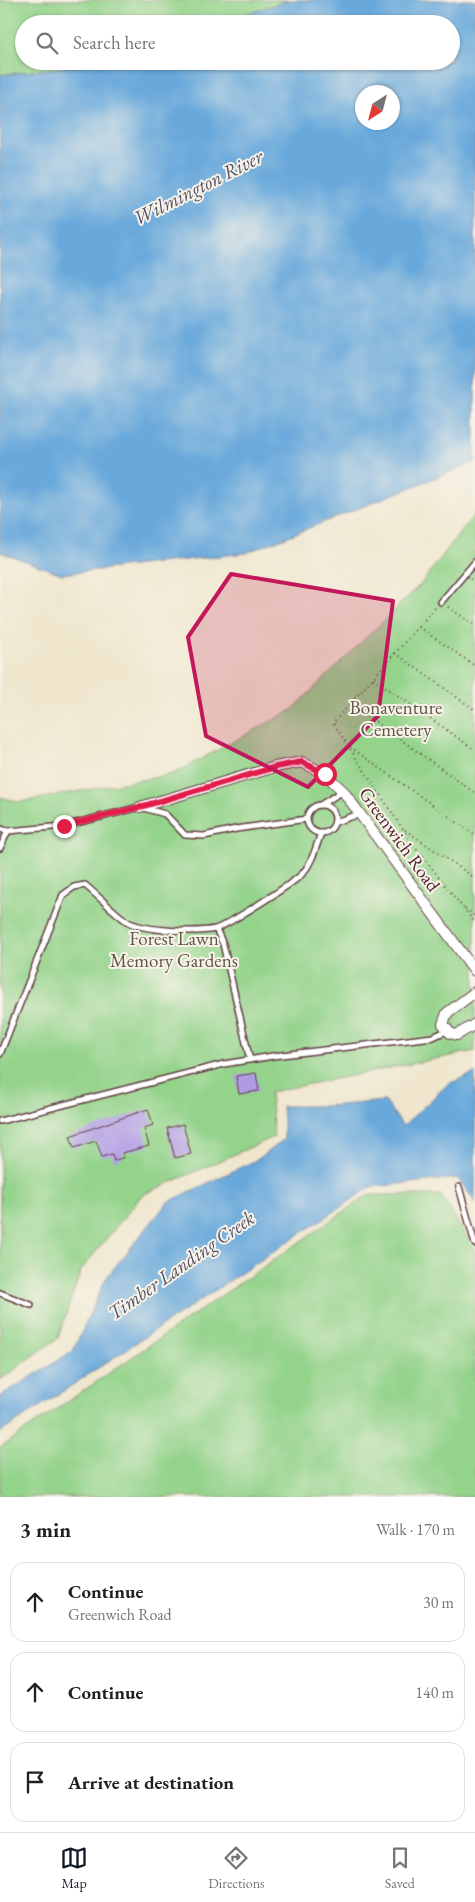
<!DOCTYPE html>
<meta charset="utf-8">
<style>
body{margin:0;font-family:"EB Garamond",serif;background:#f6f6f6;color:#202124}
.compass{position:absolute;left:355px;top:85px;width:45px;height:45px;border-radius:50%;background:#fff;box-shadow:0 1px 4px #0004;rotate:216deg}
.stop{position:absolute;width:15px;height:15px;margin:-11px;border:4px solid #e11d48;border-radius:50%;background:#fff}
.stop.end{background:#e11d48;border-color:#fff;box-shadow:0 1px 5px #0008}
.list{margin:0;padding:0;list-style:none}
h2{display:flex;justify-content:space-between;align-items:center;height:65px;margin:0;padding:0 20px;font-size:21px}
h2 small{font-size:16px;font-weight:400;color:#757577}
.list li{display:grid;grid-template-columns:32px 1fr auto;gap:15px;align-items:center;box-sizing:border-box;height:80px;margin:0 10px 10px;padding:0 10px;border:1px solid #e0e0e0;border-radius:15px}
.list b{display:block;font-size:19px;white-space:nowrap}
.list p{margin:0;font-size:16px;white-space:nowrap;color:#757577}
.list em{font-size:16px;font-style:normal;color:#757577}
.icon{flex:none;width:28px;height:28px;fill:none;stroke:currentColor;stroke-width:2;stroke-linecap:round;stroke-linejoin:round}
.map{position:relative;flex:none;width:475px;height:1497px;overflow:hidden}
.search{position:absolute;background:#fff;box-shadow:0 1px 4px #0004;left:15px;right:15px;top:15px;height:55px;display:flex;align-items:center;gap:12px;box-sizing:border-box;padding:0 18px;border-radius:28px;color:#757577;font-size:19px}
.sheet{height:335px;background:#fff}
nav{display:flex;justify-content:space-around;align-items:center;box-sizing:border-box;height:70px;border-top:1px solid #e0e0e0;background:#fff;font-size:14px;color:#757577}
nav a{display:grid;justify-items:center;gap:2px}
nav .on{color:#111827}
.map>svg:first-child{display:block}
.green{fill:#93d38a;stroke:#6e795a}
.water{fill:#67a8db;stroke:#586483;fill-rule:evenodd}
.building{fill:#af9ae4}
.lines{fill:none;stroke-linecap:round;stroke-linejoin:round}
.lane-casing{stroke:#633d43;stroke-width:8}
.street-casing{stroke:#633d43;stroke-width:12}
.path{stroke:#633d43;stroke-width:2;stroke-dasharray:1 4;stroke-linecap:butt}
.lane{stroke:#fff;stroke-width:5}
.street{stroke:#fff;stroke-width:10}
.route{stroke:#e11d48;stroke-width:6}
.marked{fill:#c2185b;fill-opacity:0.2;stroke:#c2185b;stroke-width:4;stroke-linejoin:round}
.labels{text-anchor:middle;stroke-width:4;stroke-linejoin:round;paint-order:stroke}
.park-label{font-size:19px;fill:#605548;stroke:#f7f3e8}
.street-label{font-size:19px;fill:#4a1f2b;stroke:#f7f3e8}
.water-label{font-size:20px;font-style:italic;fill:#544f69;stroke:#f7f3e8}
</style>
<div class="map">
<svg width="475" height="1497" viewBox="0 0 475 1497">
<rect width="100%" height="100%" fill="#f7f3e8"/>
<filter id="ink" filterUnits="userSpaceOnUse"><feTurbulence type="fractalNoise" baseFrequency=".02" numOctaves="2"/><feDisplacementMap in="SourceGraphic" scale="10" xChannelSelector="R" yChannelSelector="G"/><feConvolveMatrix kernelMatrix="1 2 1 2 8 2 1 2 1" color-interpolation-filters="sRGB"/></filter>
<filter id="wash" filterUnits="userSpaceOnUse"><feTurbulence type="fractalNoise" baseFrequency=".0096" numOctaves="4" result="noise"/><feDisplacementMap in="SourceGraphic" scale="20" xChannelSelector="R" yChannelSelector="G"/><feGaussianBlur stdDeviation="1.12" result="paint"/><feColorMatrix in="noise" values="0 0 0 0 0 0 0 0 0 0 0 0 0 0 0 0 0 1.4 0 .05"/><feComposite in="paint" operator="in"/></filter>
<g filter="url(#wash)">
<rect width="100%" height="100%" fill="#efe6cd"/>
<!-- green -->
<g class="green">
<polygon points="0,0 290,0 214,24 24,24 24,61 94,61 82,65 0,75"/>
<polygon points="475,513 475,1051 270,1092 274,1137 142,1195 81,1270 58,1338 0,1380 0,797 20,802 173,774 292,710 421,584"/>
<polygon points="368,1195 441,1195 475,1250 475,1497 0,1497 0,1448"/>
</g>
<!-- water -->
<g class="water">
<path d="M 290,0 L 475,0 L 475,462 L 246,553 L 62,574 L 0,552 L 0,75 L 82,65 L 94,61 L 451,61 L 451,24 L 214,24 ZM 362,92 L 392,92 L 392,122 L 362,122 Z"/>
<polygon points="475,1073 475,1204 472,1197 457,1178 371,1187 0,1433 0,1396 73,1351 106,1278 168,1202 258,1159 284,1139 282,1106 328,1106 385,1101 403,1126 448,1084"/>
</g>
<g id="blocks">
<!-- building -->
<g class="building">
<polygon points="256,1073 259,1091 239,1094 236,1076"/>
<polygon points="148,1109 153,1125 144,1128 149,1146 122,1153 124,1157 114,1161 112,1154 102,1157 96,1141 74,1148 70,1136"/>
<polygon points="183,1124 191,1154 175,1158 167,1128"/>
</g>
</g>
</g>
<g filter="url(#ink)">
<use href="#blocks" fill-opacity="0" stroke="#633d43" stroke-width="1"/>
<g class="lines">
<!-- lane casing -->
<g class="lane-casing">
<g id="lane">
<polyline points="441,602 475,562"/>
<polyline points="322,804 343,791"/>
<circle cx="321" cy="819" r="14"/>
<polyline points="335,822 360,814"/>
<polyline points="0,829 8,831 64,826 140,807 165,814 185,835 204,836 236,829 307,819"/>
<polyline points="0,848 8,831"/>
<polyline points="216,929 223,944 250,1060"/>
<path d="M 0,1054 L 63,895 L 74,887 L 85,885 C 96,894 117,915 128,922 C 145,931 196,933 215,929 C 224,927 294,883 302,874 C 312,863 316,847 321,833"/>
<polyline points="0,1121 224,1064 273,1056 433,1037 446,1031"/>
<polyline points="459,1187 475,1244"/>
<polyline points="0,1293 31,1305"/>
</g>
</g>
<!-- street casing -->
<g class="street-casing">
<g id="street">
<polyline points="140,807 275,767 302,762 325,774 343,791 475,971"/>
<polyline points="475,992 447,1013 443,1024 450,1033 457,1035 475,1024"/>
</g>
</g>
<!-- path -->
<g class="path">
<polyline points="470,579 475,583"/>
<polyline points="448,607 475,625"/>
<polyline points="435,608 333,723 412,843 475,923"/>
<polyline points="419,627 475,666"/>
<polyline points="395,653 475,710"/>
<polyline points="373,678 475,750"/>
<polyline points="351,704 475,793"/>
<polyline points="350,747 475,835"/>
<polyline points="405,830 475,878"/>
<polyline points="465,909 475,916"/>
</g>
<!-- lane -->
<use href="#lane" class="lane"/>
<!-- street -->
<use href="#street" class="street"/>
</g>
</g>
<g class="lines" filter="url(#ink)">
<!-- route -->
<polyline class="route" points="64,826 140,807 276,767 302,762 325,774"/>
</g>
<!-- marked area -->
<path class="marked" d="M 231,574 L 393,601 L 378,716 L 308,787 L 206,736 L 188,637 Z"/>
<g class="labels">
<!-- park labels -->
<g class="park-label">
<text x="396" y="714">Bonaventure<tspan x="396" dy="22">Cemetery</tspan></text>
<text x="174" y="945">Forest Lawn<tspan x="174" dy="22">Memory Gardens</tspan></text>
</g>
<!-- street labels -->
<g class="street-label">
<text transform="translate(400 839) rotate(54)" y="7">Greenwich Road</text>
</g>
<!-- water labels -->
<g class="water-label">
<text transform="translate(198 187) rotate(-27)" y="7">Wilmington River</text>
<text transform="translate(181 1265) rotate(-35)" y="7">Timber Landing Creek</text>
</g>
</g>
</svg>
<svg class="compass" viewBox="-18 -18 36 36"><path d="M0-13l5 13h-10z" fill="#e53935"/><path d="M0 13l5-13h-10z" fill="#757577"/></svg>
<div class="stop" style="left:325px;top:774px"></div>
<div class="stop end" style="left:64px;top:826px"></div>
<div class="search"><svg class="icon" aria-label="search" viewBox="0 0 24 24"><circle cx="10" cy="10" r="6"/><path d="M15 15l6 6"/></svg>Search here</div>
</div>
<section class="sheet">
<h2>3 min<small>Walk · 170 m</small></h2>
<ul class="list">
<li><svg class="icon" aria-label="ahead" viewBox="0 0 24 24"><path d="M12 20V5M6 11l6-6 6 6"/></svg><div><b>Continue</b><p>Greenwich Road</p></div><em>30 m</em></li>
<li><svg class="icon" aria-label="ahead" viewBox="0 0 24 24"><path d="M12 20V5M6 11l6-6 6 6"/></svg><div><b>Continue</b></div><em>140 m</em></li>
<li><svg class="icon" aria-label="arrive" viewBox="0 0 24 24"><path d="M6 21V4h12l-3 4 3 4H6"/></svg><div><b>Arrive at destination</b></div></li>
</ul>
</section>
<nav>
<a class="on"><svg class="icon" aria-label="map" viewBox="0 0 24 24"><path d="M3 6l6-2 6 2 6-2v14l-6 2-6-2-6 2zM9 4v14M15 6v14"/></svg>Map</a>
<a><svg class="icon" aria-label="directions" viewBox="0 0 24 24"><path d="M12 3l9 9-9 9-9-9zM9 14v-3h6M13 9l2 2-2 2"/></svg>Directions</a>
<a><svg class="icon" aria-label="saved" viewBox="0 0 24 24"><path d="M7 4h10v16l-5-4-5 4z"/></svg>Saved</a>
</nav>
